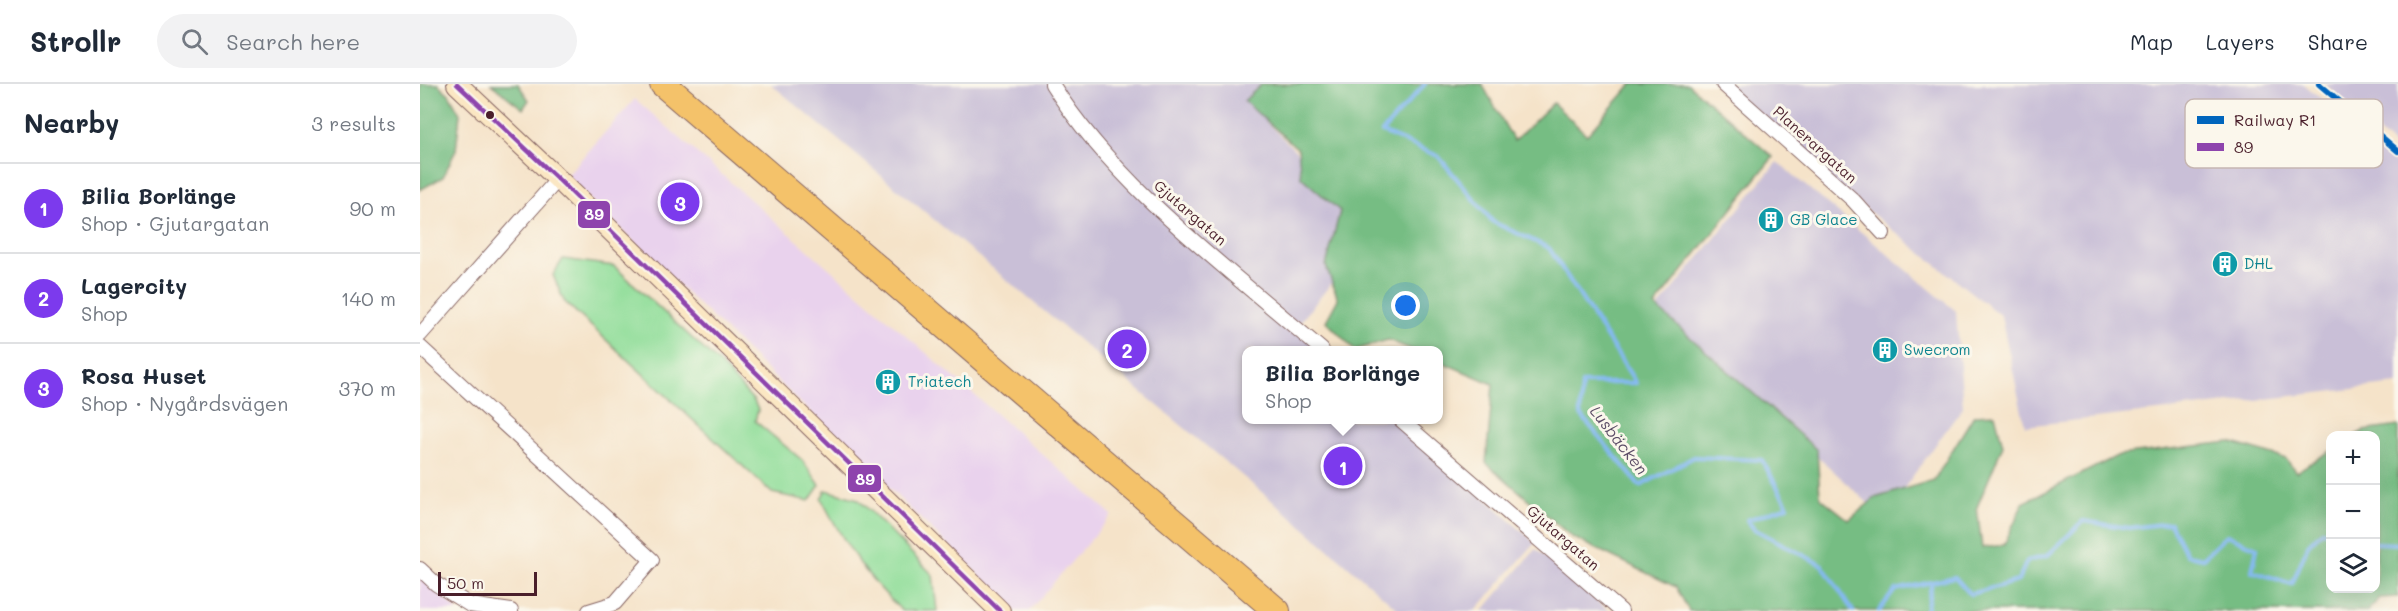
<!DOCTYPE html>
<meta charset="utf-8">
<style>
body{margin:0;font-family:Mali,sans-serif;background:#f2f2f3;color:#1f2937}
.controls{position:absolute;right:18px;bottom:18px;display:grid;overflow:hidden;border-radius:12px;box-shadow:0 6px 24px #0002}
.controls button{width:54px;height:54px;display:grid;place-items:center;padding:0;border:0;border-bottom:2px solid #e0e1e3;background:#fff;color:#1f2937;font:30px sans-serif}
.scale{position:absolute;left:18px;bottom:15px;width:99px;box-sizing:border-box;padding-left:6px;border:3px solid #4a1f2b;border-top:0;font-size:16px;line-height:21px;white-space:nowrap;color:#4a1f2b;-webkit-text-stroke:4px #fbf7ec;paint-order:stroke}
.you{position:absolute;left:986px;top:222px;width:21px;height:21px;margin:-15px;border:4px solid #fff;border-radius:50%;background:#1a73e8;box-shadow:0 0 0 9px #1a73e833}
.badge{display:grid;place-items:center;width:39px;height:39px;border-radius:50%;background:#7c3aed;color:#fff;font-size:20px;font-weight:700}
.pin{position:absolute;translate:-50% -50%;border:3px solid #fff;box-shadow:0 2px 6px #0006}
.popup{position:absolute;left:822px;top:262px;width:201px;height:78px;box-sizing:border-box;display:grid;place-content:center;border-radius:12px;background:#fff;filter:drop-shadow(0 2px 4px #0005);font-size:20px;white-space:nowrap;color:#747a83}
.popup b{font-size:22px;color:#1f2937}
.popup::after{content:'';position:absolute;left:50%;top:100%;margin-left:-12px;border:12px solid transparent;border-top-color:#fff}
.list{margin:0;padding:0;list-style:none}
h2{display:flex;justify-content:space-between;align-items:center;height:78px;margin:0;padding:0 24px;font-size:26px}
h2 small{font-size:20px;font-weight:400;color:#747a83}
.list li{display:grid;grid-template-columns:39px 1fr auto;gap:18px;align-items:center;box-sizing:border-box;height:90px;padding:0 24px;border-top:2px solid #e0e1e3}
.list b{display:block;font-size:22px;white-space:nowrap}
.list p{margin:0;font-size:20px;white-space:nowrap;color:#747a83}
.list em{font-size:20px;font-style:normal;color:#747a83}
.icon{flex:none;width:33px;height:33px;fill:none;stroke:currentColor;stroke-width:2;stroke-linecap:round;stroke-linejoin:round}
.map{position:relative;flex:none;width:1978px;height:527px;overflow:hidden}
header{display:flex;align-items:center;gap:36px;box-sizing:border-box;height:84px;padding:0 30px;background:#fff;border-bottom:2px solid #e0e1e3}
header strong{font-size:28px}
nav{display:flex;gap:33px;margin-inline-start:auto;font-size:21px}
.search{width:420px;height:54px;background:#f2f2f3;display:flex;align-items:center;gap:15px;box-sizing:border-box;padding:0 21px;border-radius:33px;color:#747a83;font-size:22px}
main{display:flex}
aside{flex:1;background:#fff}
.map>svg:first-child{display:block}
.built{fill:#e9d2ed}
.industrial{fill:#c9bfd7}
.green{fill:#93de9b;stroke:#6e7e63;stroke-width:1.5}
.forest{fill:#76bd83;stroke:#606e57;stroke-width:1.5}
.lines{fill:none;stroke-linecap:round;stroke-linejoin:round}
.stream{stroke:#85b9f3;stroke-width:4}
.street-casing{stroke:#866462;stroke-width:16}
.secondary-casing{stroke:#866462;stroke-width:22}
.highway-casing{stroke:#866462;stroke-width:28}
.street{stroke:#fff;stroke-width:14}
.secondary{stroke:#fbe7c3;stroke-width:20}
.highway{stroke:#f4c26a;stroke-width:26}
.bus-1-casing{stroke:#fbf7ec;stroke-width:9}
.bus-1{stroke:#8e44ad;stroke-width:4.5}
.rail-1-casing{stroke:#fbf7ec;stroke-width:10}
.rail-1{stroke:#0065bd;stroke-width:6}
.bus-dot{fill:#4a1f2b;stroke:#fbf7ec;stroke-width:2}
.labels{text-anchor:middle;stroke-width:6;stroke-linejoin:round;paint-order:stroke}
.street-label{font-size:15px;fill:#4a1f2b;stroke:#fbf7ec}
.culture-label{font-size:15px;fill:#0d838f;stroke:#fbf7ec;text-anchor:start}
.water-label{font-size:16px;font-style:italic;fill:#5c4d67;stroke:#fbf7ec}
.key{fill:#fbf7ec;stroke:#c6b6b2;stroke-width:1.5}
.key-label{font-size:16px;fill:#4a1f2b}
.line-badge{stroke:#fbf7ec;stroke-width:2}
.badge-label{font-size:16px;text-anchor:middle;font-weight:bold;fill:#fff}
</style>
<header>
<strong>Strollr</strong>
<div class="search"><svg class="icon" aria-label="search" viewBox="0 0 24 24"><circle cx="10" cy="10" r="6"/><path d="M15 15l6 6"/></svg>Search here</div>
<nav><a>Map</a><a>Layers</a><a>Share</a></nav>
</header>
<main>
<aside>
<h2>Nearby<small>3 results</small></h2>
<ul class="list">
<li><span class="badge">1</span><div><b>Bilia Borlänge</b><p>Shop · Gjutargatan</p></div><em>90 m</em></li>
<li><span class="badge">2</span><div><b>Lagercity</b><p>Shop</p></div><em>140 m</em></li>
<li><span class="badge">3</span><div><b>Rosa Huset</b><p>Shop · Nygårdsvägen</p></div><em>370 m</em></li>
</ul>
</aside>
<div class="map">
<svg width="1978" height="527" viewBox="0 0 1978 527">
<rect width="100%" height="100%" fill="#fbf7ec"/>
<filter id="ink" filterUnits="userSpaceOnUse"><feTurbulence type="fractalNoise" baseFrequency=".0167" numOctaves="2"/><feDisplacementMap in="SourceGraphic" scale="12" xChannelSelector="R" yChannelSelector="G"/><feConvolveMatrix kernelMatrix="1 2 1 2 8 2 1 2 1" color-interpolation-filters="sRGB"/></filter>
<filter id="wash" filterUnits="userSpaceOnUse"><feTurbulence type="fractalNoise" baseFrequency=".008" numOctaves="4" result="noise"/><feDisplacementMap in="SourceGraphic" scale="24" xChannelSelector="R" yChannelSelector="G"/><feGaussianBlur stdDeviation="1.35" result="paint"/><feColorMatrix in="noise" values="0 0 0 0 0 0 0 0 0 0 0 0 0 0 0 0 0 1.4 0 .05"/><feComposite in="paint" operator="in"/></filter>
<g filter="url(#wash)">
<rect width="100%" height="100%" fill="#f5e3c9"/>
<!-- built -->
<g class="built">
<polygon points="215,15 692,431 609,527 596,527 146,92"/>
<polygon points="0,492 38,527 0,527"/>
</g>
<!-- industrial -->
<g class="industrial">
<polygon points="351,0 852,0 845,37 955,145 877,242 903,266 827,266 827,336 979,336 1115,459 1055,527 980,527 868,430"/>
<polygon points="1303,0 1884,0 1978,81 1978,300 1605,342 1581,232 1417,102"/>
<polygon points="1905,0 1978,0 1978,66 1964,53"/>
<polygon points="1357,78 1536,227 1543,323 1463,433 1238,224"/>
<polygon points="1116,465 1189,527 1063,527"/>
</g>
<!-- green -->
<g class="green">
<polygon points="143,175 194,182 301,281 334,317 338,326 335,337 382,376 400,401 389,417 352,409 144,217 133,191"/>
<path d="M 406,406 L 438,415 L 513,491 L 517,527 L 482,527 C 444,490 425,461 401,414 Z"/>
</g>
<!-- forest -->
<g class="forest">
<polygon points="0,0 18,0 29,10 40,30 36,66 23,93 0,106"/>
<polygon points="71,0 98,0 109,16 103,25"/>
<polygon points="842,0 1062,0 1094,57 1133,19 1167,51 1212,0 1268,0 1353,73 1235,222 1397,366 1400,413 1429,436 1455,414 1514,396 1554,331 1575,330 1583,361 1557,423 1562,464 1584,461 1603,419 1699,371 1810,358 1866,375 1876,388 1910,367 1910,504 1956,504 1956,352 1936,351 1943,347 1978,342 1978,513 1960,514 1947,527 1269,527 1256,503 1152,453 1066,379 1073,300 1019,277 1019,266 993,266 968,256 935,266 906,237 918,215 906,182 920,127 881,93 878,65 824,17"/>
</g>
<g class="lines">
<!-- stream -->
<g class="stream">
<polyline points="1005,0 962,48 1018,72 1073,138 1129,164 1216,299 1162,299 1160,330 1220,402 1274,373 1342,376 1368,422 1327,436 1334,445 1402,481 1433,527"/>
<polyline points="1956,459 1978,460"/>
<polyline points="1459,527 1475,506 1535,493 1550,510 1598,497 1607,477 1627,472 1663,437 1709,444 1750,439 1767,471 1783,474 1807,451 1837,464 1832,487 1872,500 1888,461 1902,447 1910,448"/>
<polyline points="1506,527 1512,498"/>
</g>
</g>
</g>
<g filter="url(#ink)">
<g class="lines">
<!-- street casing -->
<g class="street-casing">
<g id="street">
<path d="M 632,0 C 697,104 810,186 902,266"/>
<polyline points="1303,0 1433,116 1463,149"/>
<polyline points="0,251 138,95"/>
<polyline points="0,263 232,476 195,519 169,527"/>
<polyline points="981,336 1201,527"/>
<polyline points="0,485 16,500 50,521 91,527"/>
</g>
</g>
<!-- secondary casing -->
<g class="secondary-casing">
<polyline id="secondary" points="37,0 138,95 580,527"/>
</g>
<!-- highway casing -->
<g class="highway-casing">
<polyline id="highway" points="243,0 857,527"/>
</g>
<!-- street -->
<use href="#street" class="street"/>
<!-- secondary -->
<use href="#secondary" class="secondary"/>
<!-- highway -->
<use href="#highway" class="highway"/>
<!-- bus-1 casing -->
<g class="bus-1-casing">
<polyline id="bus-1" points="37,0 138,95 580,527"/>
</g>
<!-- bus-1 -->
<use href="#bus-1" class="bus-1"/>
<!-- rail-1 casing -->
<g class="rail-1-casing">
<polyline id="rail-1" points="1899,0 1978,67"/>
</g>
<!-- rail-1 -->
<use href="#rail-1" class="rail-1"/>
</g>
</g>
<!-- icons -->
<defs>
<g id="building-disc" transform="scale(1.35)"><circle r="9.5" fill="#0f9aa8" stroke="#fbf7ec"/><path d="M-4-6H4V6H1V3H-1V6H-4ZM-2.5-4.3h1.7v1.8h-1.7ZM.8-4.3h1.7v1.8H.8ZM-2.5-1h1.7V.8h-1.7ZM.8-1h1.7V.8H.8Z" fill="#fff"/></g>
</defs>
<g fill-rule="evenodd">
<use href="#building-disc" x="1351" y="136"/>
<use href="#building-disc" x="1805" y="180"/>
<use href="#building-disc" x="1465" y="266"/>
<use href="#building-disc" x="468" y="298"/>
</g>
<!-- markers -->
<circle class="bus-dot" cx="70" cy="31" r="5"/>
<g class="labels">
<!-- street labels -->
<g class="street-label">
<text transform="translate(1395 61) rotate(42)" y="5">Planerargatan</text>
<text transform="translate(770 129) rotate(41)" y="5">Gjutargatan</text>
<text transform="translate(1143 454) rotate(41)" y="5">Gjutargatan</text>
</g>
<!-- culture labels -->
<g class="culture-label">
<text x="1370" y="141">GB Glace</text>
<text x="1824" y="185">DHL</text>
<text x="1484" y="271">Swecrom</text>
<text x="488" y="303">Triatech</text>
</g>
<!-- water labels -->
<g class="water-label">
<text transform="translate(1199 356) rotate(52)" y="6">Lusbäcken</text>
</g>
</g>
<!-- legend -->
<rect x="1765" y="15" width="198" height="69" rx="9" class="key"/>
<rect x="1777" y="32" width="27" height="8" fill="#0065bd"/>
<rect x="1777" y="59" width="27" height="8" fill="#8e44ad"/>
<g class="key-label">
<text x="1814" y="42">Railway R1</text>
<text x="1814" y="69">89</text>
</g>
<g class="line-badge">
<rect x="157" y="116" width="34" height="29" rx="6" fill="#8e44ad"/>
<rect x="427" y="380" width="35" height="29" rx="6" fill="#8e44ad"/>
</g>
<g class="badge-label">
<text x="174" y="136">89</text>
<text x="445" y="401">89</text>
</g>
</svg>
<div class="controls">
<button>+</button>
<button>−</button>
<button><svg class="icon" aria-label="layers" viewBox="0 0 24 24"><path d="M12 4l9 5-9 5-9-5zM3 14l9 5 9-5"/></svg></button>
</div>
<div class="scale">50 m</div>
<div class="you"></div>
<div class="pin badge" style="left:923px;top:382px">1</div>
<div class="popup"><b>Bilia Borlänge</b>Shop</div>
<div class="pin badge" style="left:707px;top:265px">2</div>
<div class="pin badge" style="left:260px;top:118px">3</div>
</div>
</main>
